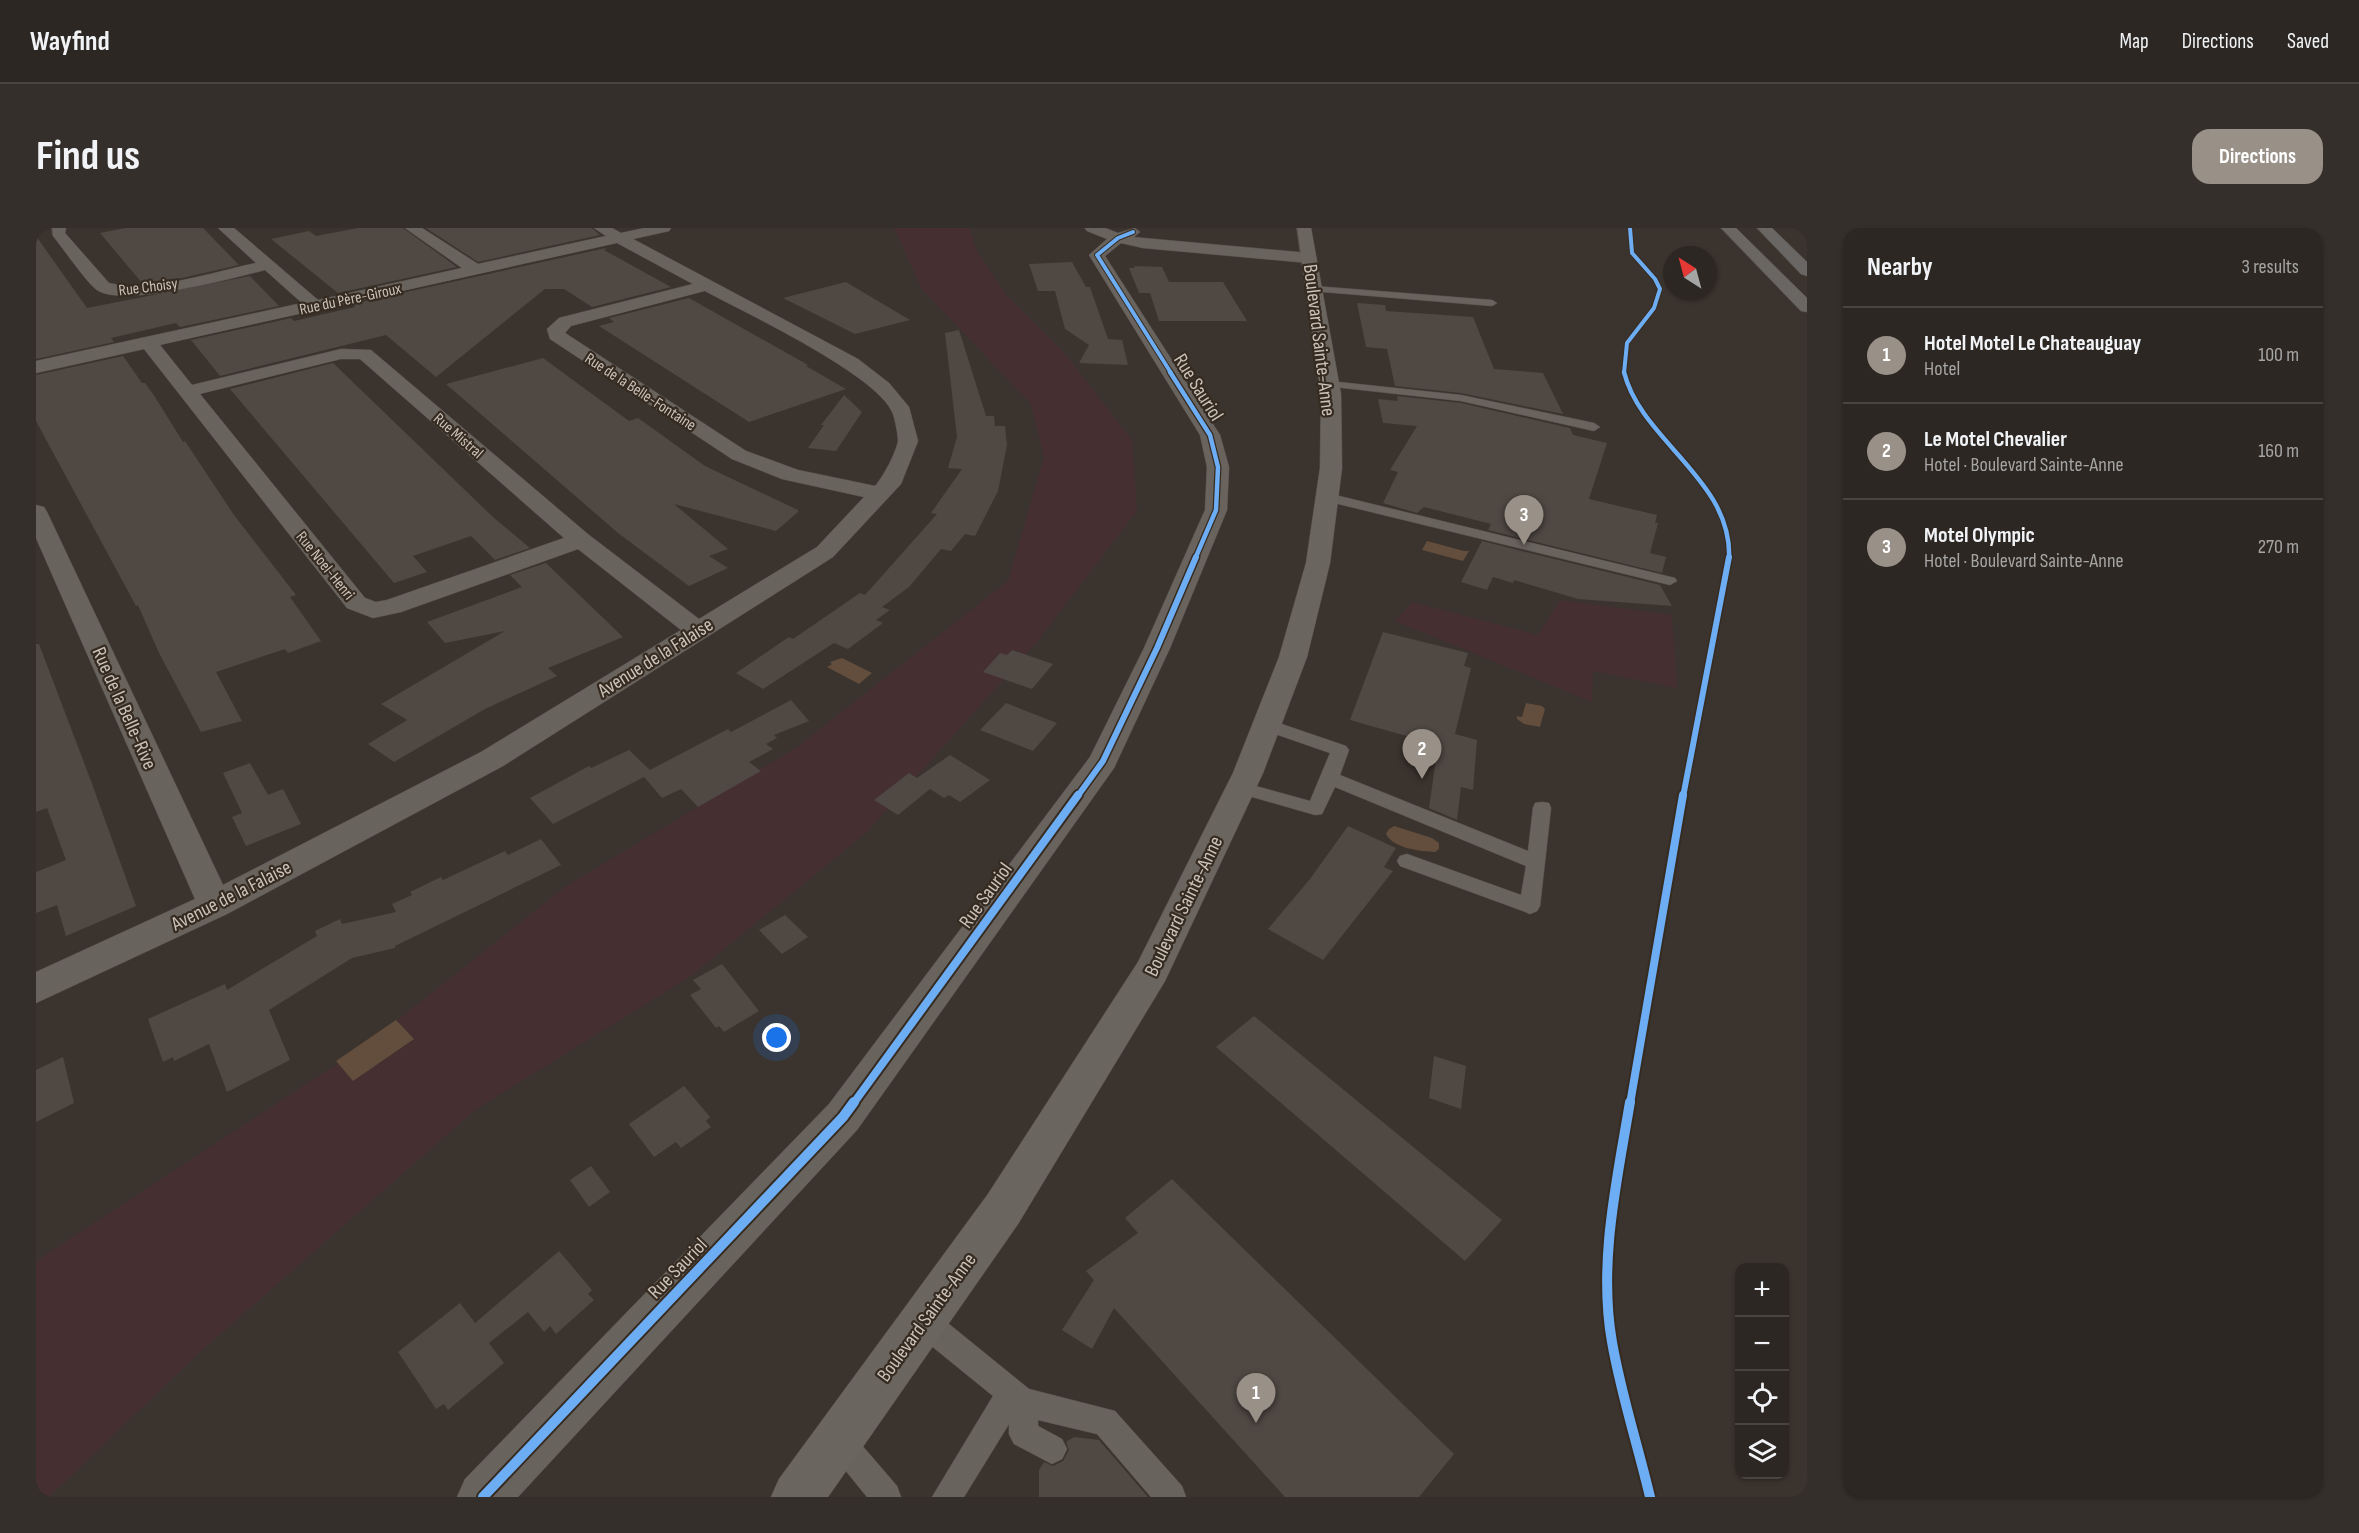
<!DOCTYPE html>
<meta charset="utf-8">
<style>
body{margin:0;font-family:"Sofia Sans Condensed",sans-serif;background:#342f2a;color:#f1f3f6}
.controls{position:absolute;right:18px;bottom:18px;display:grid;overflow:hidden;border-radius:12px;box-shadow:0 2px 4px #0004}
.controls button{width:54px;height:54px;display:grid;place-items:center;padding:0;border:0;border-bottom:2px solid #484440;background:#2c2722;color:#f1f3f6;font:30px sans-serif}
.compass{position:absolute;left:1627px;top:18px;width:54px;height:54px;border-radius:50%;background:#2c2722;box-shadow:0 2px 4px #0004;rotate:324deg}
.you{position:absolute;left:741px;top:810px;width:21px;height:21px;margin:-15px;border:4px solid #fff;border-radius:50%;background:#1a73e8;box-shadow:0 0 0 9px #1a73e833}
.badge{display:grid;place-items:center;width:39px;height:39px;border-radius:50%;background:#999088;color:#fff;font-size:20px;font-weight:700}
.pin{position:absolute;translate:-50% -50px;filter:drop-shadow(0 2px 3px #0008)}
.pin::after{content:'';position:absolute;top:32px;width:21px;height:18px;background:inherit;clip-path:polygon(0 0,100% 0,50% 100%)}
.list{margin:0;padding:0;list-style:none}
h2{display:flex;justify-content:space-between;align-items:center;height:78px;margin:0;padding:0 24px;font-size:26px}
h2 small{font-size:20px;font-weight:400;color:#a6a5a5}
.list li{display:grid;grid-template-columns:39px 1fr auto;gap:18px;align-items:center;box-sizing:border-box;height:96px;padding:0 24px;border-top:2px solid #484440}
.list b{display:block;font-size:22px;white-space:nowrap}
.list p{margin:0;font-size:20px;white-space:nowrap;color:#a6a5a5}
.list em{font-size:20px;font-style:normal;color:#a6a5a5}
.icon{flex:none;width:33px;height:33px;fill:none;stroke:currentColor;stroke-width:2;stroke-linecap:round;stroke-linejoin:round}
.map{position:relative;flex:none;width:1771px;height:1269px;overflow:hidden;border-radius:18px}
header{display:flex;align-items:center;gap:36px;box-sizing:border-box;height:84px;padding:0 30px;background:#2c2722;border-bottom:2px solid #484440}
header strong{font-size:28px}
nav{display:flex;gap:33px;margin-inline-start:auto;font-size:21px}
.intro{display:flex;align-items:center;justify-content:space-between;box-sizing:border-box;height:144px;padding:0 36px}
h1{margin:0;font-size:42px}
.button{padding:15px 27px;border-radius:18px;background:#999088;color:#fff;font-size:21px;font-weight:700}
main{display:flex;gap:36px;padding:0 36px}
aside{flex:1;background:#2c2722;border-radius:18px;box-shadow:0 2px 4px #0004}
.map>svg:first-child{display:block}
.green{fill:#452f31}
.water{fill:#634d3c}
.building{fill:#4f4843}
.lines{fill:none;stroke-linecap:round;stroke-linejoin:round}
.service-casing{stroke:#56504c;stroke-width:1}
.minor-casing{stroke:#56504c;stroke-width:1}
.primary-casing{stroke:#58514c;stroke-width:1}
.motorway-casing{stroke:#57504b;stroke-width:1}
.service{fill:#69635e;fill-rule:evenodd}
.minor{fill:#69635e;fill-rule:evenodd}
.primary{fill:#6b6560;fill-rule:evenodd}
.motorway{fill:#696663;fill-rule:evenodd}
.cycleway-far4-casing{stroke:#362b21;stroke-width:6}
.cycleway-far3-casing{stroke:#362b21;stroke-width:7}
.cycleway-far2-casing{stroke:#362b21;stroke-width:9}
.cycleway-far1-casing{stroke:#362b21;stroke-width:12}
.cycleway-casing{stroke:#362b21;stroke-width:14}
.cycleway-far4{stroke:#6dadf4;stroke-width:4}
.cycleway-far3{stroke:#6dadf4;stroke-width:4.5}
.cycleway-far2{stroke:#6dadf4;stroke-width:6}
.cycleway-far1{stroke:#6dadf4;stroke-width:8}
.cycleway{stroke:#6dadf4;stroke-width:10}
.labels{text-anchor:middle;stroke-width:4.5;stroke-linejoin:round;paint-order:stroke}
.far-street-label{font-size:16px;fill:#cbc2b9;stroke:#362b21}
.street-label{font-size:20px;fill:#cbc2b9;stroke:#362b21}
</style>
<header>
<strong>Wayfind</strong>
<nav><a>Map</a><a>Directions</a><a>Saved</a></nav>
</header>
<div class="intro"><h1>Find us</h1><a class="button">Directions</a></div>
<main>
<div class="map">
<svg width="1771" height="1269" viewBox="0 0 1771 1269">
<rect width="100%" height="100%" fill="#3b342e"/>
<!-- green -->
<g class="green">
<polygon points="858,0 934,0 940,22 971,68 1030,127 1096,212 1101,283 1000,415 831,604 655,748 439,882 165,1123 13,1269 0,1269 0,1033 330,817 529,659 761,519 972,353 1008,229 995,176 886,61"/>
<polygon points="1524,372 1636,387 1641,460 1557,443 1556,474 1359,393 1376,374 1502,407"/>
</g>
<!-- water -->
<g class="water">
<polygon points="1391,313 1428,323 1433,323 1427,333 1386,322"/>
<polygon points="806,430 836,445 823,456 791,439 796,436 794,434"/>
<polygon points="1490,475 1506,478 1509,481 1504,499 1488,496 1481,491 1481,488 1486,489"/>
<path d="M 1358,598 L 1396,610 L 1403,615 L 1403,621 L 1399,624 C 1384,623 1358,621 1350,606 L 1352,602 Z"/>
<polygon points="360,792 378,811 317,853 300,833"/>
</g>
<!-- building -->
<g class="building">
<polygon points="89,0 167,0 203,37 146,50 106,55 64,5"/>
<polygon points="322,0 367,0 421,39 302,65 235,11 273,3 280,8"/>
<polygon points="390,0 556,0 564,7 442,34"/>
<polygon points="0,8 51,80 214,48 243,78 144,99 140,95 75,110 78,114 0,131"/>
<polygon points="570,20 568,22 635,59 556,79 528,61 509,61 400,149 350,107 184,148 155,112 255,90 258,93 319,79 316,76"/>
<polygon points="1036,34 1050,59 1054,59 1072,111 1086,112 1092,137 1043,135 1053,117 1029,101 1019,63 1002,63 993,36"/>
<polygon points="1098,38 1126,39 1133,54 1187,54 1211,93 1123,93 1114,65 1103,65 1093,40 1099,40"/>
<polygon points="810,54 874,92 819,106 747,70"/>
<polygon points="653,70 772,137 770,138 810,161 713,194 563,98 578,94 573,90"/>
<polygon points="1321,75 1349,77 1350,83 1437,89 1458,141 1507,145 1527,186 1425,165 1359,158 1351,121 1330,119"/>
<polygon points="923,102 950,188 958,188 959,198 969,198 971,217 962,263 939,308 929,306 915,323 905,321 873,359 846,379 854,382 840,392 847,395 812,421 798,415 727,461 700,445 753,409 757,411 824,365 829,367 901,286 895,285 926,241 912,240 921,209 909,105"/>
<polygon points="87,128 106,155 109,155 119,169 147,214 149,213 198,287 260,367 254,369 285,413 252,425 249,421 180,444 206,493 165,504 123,425 102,377 100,378 0,193 0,147"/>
<polygon points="507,130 593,193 602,190 669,238 762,282 762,284 740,303 638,276 692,321 673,328 692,340 653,358 582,305 410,156"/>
<polygon points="297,135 457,289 494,320 459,332 435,308 377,328 391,344 358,355 194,161"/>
<polygon points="808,167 826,184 800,223 772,220 788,197 785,197"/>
<polygon points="1361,168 1425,175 1534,200 1537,207 1571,215 1553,271 1621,287 1619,295 1622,295 1614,325 1630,329 1626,345 1452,302 1455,296 1388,279 1381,285 1347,275 1362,244 1354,242 1381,198 1347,195 1342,171 1362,173"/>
<polygon points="1446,313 1624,357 1636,378 1542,371 1478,352 1477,355 1457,349 1451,362 1425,354"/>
<polygon points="510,335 587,409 512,440 521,448 449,481 358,534 332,516 371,492 345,476 469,403 409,415 391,394 486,359 474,347"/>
<polygon points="1347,404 1432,425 1428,438 1435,440 1419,506 1441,512 1437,562 1425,559 1421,592 1393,580 1402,517 1314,492"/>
<polygon points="0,416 3,416 55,553 100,678 30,708 21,677 0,685 0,644 30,632 11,580 0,584"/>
<polygon points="976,422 1017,436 996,461 947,444 964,425 971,427"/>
<polygon points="755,472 773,493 738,507 741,510 730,516 737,521 713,534 725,543 662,579 645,561 626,570 608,549 517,596 494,570 553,538 555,540 593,522 614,542 692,501 695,504"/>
<polygon points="970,475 1021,495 997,523 944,502"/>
<polygon points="914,527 954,552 924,574 913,567 908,570 894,561 862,587 838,572 873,545 881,550"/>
<polygon points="214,535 232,567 247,561 265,596 210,618 196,589 206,585 187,545"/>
<polygon points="1312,598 1360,620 1348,639 1357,643 1287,732 1232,701 1274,651"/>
<polygon points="505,611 525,637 359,718 359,720 316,730 233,782 254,832 191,864 173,816 138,833 137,829 127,834 112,791 189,756 191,762 281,708 279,703 304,691 306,696 360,684 356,676 376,667 374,664 405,649 407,652 469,623 472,627"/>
<polygon points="749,687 772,709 746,726 723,702"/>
<polygon points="686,736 723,783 688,804 683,798 680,800 654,767 665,761 657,752"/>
<polygon points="1218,788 1466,992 1429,1033 1180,819"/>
<polygon points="1398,828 1430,838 1425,881 1393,870"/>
<polygon points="27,829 38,875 0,894 0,842"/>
<polygon points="648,858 674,889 670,893 675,899 645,920 640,914 618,929 593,896"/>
<polygon points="555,938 574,964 553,979 534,952"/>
<polygon points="1136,951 1418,1226 1383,1269 1249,1269 1078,1080 1056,1121 1026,1102 1058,1052 1050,1043 1102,1005 1089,990"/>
<polygon points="523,1023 556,1062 552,1066 558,1072 520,1106 514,1098 508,1104 492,1084 453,1115 468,1135 412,1182 408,1176 400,1181 362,1124 424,1075 439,1095"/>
<polygon points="1038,1209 1063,1212 1112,1269 1003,1269 1003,1242 1008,1234 1017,1238 1027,1233 1033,1222 1030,1214"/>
</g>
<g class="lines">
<!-- service casing -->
<g class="service-casing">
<g id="service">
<polygon points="1278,58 1456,72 1461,75 1456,78 1275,63 1273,61"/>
<polygon points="1293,153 1425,167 1558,195 1564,199 1558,203 1425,173 1289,158 1287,156"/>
<polygon points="1291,265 1639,350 1641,353 1634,357 1286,272 1284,269"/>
<polygon points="1231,491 1310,518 1313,522 1304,547 1492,623 1497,580 1499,575 1506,574 1513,575 1515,580 1504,678 1501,683 1494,686 1487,683 1364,638 1361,633 1364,628 1371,626 1485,667 1490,638 1299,559 1286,586 1279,587 1199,564 1196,560 1199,556 1205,554 1274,573 1294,525 1225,501 1222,497 1225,493"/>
<polygon points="887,1079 897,1083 993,1161 1079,1183 1146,1258 1150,1269 1115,1269 1061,1206 1002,1192 1002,1198 1026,1211 1031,1221 1026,1231 1016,1236 978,1216 973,1206 973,1196 928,1269 896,1269 957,1168 877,1103 873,1093 877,1083"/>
<polygon points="802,1196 812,1201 861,1258 865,1269 831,1269 792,1221 787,1211 792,1201"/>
</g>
</g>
<!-- minor casing -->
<g class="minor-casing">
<g id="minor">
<path d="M 16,0 L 30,0 L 29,5 L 73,55 C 116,65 177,44 220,35 L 182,0 L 198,0 L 282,72 L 426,40 L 369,0 L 386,0 L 442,36 L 570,8 L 558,0 L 576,0 L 585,5 L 608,0 L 635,0 L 633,3 L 597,11 L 822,131 L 853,155 L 873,179 L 882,213 L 865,256 L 797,329 L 467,538 L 191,686 L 0,775 L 0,744 L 159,671 L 0,310 L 0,277 L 8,279 L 11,284 L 187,657 L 445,524 L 645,402 L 542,321 L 365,384 L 337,390 L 311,380 L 108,121 L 0,145 L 0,133 L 266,75 L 229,42 C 197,50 86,80 61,62 C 50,54 27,20 17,8 ZM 581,15 L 657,56 L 523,90 L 511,101 L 514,111 L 696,231 L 746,251 L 828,269 L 781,319 L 663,391 L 553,307 L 335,122 L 305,121 L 156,157 L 124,117 ZM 669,63 C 708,84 844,148 857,186 C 859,192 862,206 862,213 C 860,225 847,249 839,258 L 762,242 L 710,223 L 529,105 L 535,98 ZM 305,131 L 324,131 L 528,310 L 351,372 L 340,374 L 329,370 L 164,166 Z"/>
<polygon points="1049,0 1069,0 1082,5 1099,0 1104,4 1098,9 1107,10 1273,25 1281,30 1273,35 1107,20 1085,15 1069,28 1184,207 1193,239 1191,282 1134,420 1078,540 821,902 482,1269 421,1269 429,1251 793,876 1054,529 1108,420 1169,282 1171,239 1164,207 1053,27 1071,11 1051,3"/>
</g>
</g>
<!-- primary casing -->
<g class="primary-casing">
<polygon id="primary" points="1261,0 1275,0 1305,166 1306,240 1294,335 1271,429 1227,545 1129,753 982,996 792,1269 735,1269 743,1251 952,966 1102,734 1197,545 1243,429 1270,335 1284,240 1285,166"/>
</g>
<!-- motorway casing -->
<g class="motorway-casing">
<g id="motorway">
<polygon points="1685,0 1700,0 1771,70 1771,84 1765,83"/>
<polygon points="1721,0 1736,0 1771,34 1771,48 1765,46"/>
</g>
</g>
<!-- service -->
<use href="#service" class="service"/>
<!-- minor -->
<use href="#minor" class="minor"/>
<!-- primary -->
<use href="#primary" class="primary"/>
<!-- motorway -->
<use href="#motorway" class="motorway"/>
<!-- cycleway-far4 casing -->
<g class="cycleway-far4-casing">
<g id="cycleway-far4">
<polyline points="1097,4 1082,10 1061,27 1135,145"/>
<polyline points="1588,145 1591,115 1618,80 1624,61 1619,51 1596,25 1594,0"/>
</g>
</g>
<!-- cycleway-far3 casing -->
<g class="cycleway-far3-casing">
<g id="cycleway-far3">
<polyline points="1134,144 1174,207 1182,239 1180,282 1159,331"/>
<path d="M 1588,144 C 1605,213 1697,252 1693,331"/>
</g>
</g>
<!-- cycleway-far2 casing -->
<g class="cycleway-far2-casing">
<g id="cycleway-far2">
<polyline points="1041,569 1067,533 1121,420 1160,329"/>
<polyline points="1647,569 1693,329"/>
</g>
</g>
<!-- cycleway-far1 casing -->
<g class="cycleway-far1-casing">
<g id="cycleway-far1">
<polyline points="817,876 1042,567"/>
<polyline points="1594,876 1647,567"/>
</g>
</g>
<!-- cycleway casing -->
<g class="cycleway-casing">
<g id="cycleway">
<path d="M 1594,874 C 1581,952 1562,1035 1576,1114 C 1585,1166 1602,1218 1614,1269"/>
<polyline points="447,1269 807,889 818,874"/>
</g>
</g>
<!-- cycleway-far4 -->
<use href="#cycleway-far4" class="cycleway-far4"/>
<!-- cycleway-far3 -->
<use href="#cycleway-far3" class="cycleway-far3"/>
<!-- cycleway-far2 -->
<use href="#cycleway-far2" class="cycleway-far2"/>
<!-- cycleway-far1 -->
<use href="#cycleway-far1" class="cycleway-far1"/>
<!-- cycleway -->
<use href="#cycleway" class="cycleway"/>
</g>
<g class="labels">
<!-- far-street labels -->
<g class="far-street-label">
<text transform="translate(112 58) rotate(-7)" y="6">Rue Choisy</text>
<text transform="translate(314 70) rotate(-12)" y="6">Rue du Père-Giroux</text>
<text transform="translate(605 163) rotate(33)" y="6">Rue de la Belle-Fontaine</text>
<text transform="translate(423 207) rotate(41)" y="6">Rue Mistral</text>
<text transform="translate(290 337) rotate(51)" y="6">Rue Noel-Henri</text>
</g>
<!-- street labels -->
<g class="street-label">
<text transform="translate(1284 112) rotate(83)" y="7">Boulevard Sainte-Anne</text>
<text transform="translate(1163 159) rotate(58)" y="7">Rue Sauriol</text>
<text transform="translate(619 429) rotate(-32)" y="7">Avenue de la Falaise</text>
<text transform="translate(89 480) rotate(66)" y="7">Rue de la Belle-Rive</text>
<text transform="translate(195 667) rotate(-27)" y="7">Avenue de la Falaise</text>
<text transform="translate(949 667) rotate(-54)" y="7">Rue Sauriol</text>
<text transform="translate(1147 678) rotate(-64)" y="7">Boulevard Sainte-Anne</text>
<text transform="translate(641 1040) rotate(-46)" y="7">Rue Sauriol</text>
<text transform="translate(890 1089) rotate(-54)" y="7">Boulevard Sainte-Anne</text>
</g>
</g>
</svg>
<div class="controls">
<button>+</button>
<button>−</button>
<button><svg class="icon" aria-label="locate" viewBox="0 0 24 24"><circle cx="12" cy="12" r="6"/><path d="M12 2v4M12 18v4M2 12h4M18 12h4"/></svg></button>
<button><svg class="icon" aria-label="layers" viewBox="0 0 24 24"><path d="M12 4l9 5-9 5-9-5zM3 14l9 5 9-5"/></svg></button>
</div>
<svg class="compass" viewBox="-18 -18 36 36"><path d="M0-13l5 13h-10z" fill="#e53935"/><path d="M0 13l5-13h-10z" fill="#a6a5a5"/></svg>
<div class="you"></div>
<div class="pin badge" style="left:1220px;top:1195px">1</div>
<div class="pin badge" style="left:1386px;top:551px">2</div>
<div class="pin badge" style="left:1488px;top:317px">3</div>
</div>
<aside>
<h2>Nearby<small>3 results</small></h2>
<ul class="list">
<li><span class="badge">1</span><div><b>Hotel Motel Le Chateauguay</b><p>Hotel</p></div><em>100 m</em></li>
<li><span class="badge">2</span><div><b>Le Motel Chevalier</b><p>Hotel · Boulevard Sainte-Anne</p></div><em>160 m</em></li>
<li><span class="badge">3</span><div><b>Motel Olympic</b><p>Hotel · Boulevard Sainte-Anne</p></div><em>270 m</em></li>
</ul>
</aside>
</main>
